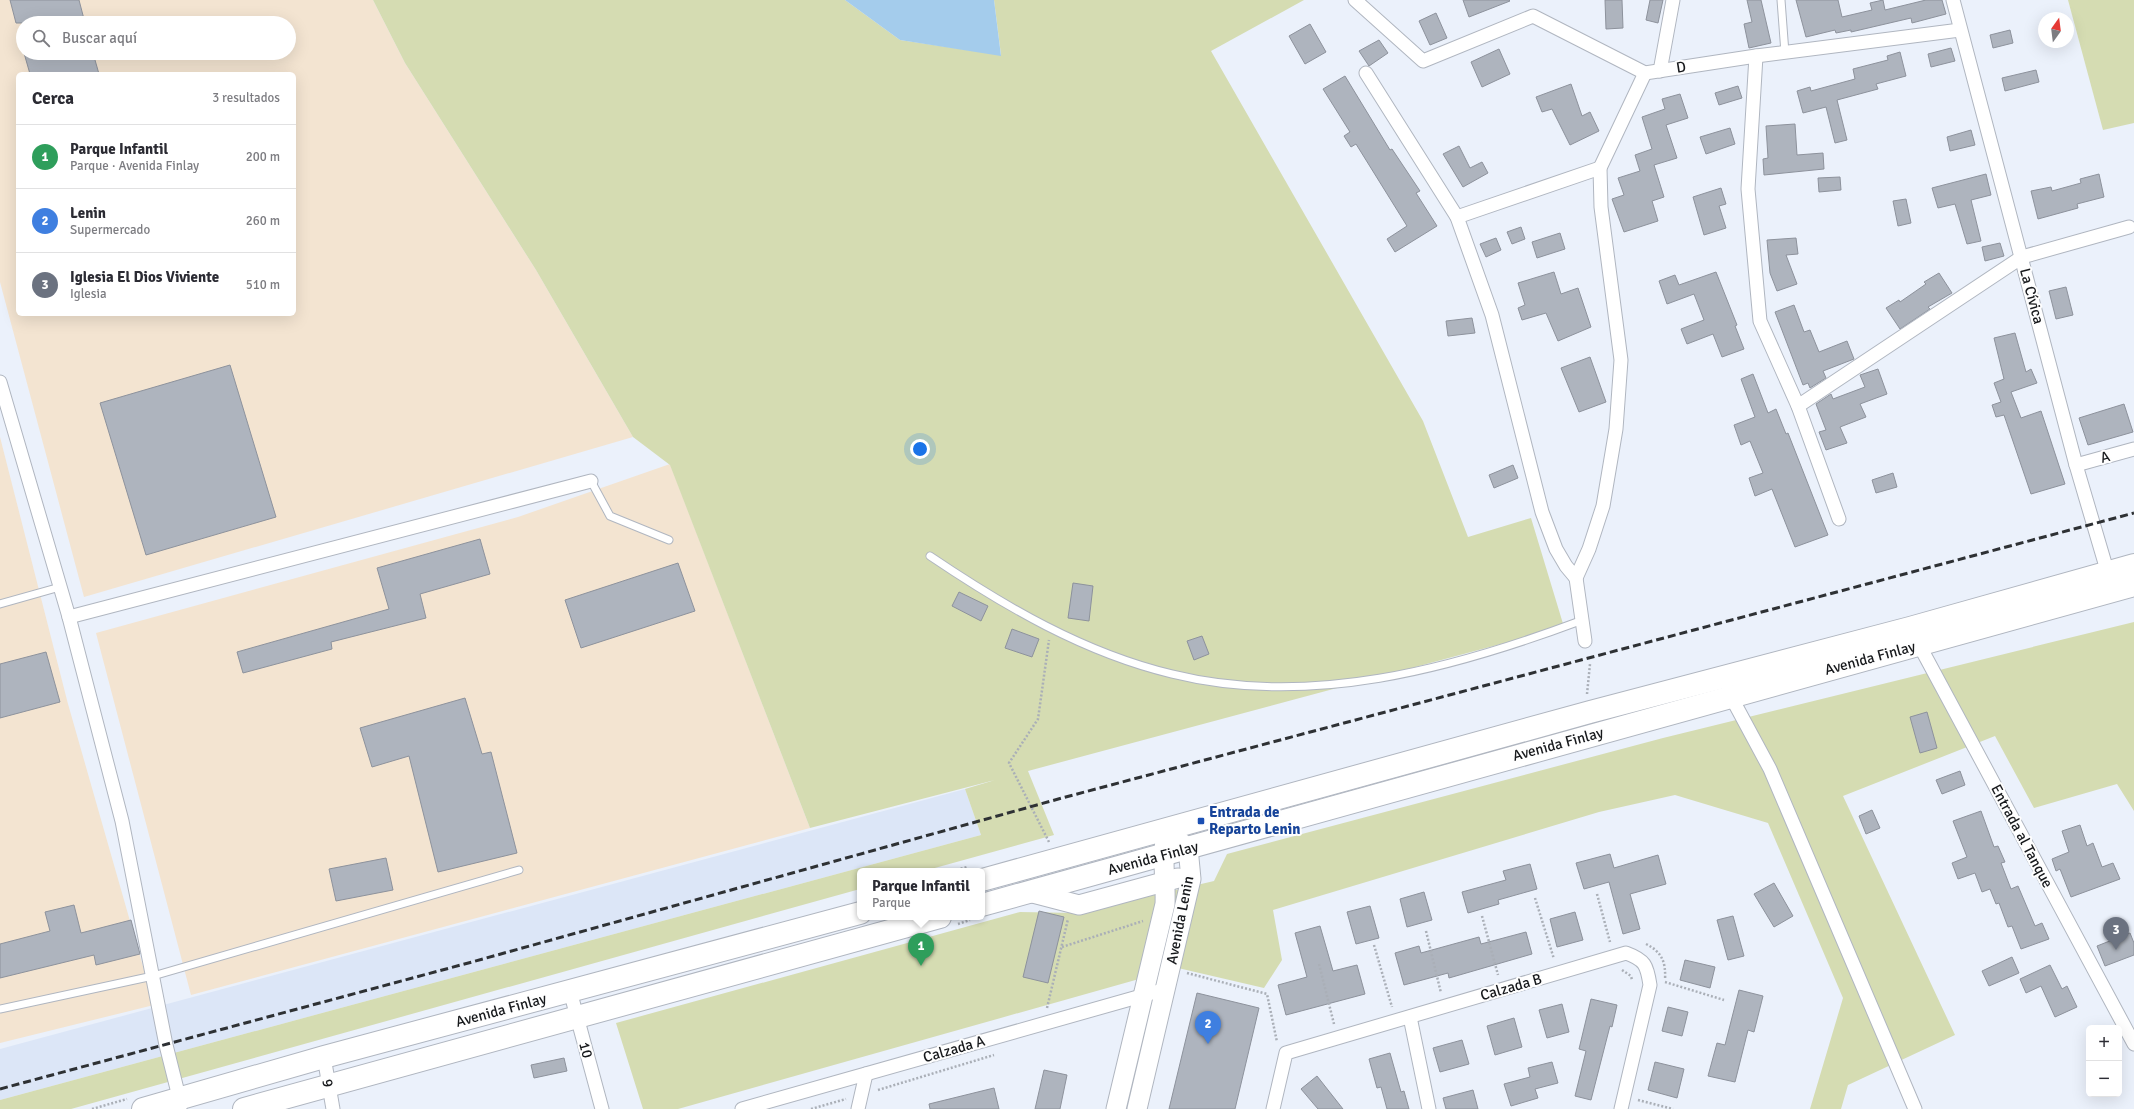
<!DOCTYPE html>
<html lang="es">
<meta charset="utf-8">
<style>
body{margin:0;font-family:Signika,sans-serif;background:#f2f2f3;color:#2b2b33}
.controls{position:absolute;right:12px;bottom:12px;display:grid;overflow:hidden;border-radius:6px;box-shadow:0 4px 16px #0002}
.controls button{width:36px;height:36px;display:grid;place-items:center;padding:0;border:0;border-bottom:1px solid #e1e1e2;background:#fff;color:#2b2b33;font:20px sans-serif}
.compass{position:absolute;left:2038px;top:12px;width:36px;height:36px;border-radius:50%;background:#fff;box-shadow:0 4px 16px #0002;rotate:14deg}
.you{position:absolute;left:920px;top:449px;width:14px;height:14px;margin:-10px;border:3px solid #fff;border-radius:50%;background:#1a73e8;box-shadow:0 0 0 6px #1a73e833}
.badge{display:grid;place-items:center;width:26px;height:26px;border-radius:50%;background:#1a73e8;color:#fff;font-size:13px;font-weight:700}
.pin{position:absolute;translate:-50% -33px;filter:drop-shadow(0 1px 2px #0008)}
.pin::after{content:'';position:absolute;top:21px;width:14px;height:12px;background:inherit;clip-path:polygon(0 0,100% 0,50% 100%)}
.popup{position:absolute;left:857px;top:868px;width:128px;height:52px;box-sizing:border-box;display:grid;place-content:center;border-radius:6px;background:#fff;filter:drop-shadow(0 1px 3px #0005);font-size:13px;white-space:nowrap;color:#7c7c81}
.popup b{font-size:15px;color:#2b2b33}
.popup::after{content:'';position:absolute;left:50%;top:100%;margin-left:-8px;border:8px solid transparent;border-top-color:#fff}
.list{margin:0;padding:0;list-style:none}
h2{display:flex;justify-content:space-between;align-items:center;height:52px;margin:0;padding:0 16px;font-size:17px}
h2 small{font-size:13px;font-weight:400;color:#7c7c81}
.list li{display:grid;grid-template-columns:26px 1fr auto;gap:12px;align-items:center;box-sizing:border-box;height:64px;padding:0 16px;border-top:1px solid #e1e1e2}
.list b{display:block;font-size:15px;white-space:nowrap}
.list p{margin:0;font-size:13px;white-space:nowrap;color:#7c7c81}
.list em{font-size:13px;font-style:normal;color:#7c7c81}
.icon{flex:none;width:22px;height:22px;fill:none;stroke:currentColor;stroke-width:2;stroke-linecap:round;stroke-linejoin:round}
.map{position:relative;flex:none;width:2134px;height:1109px;overflow:hidden}
.search{position:absolute;background:#fff;box-shadow:0 4px 16px #0002;left:16px;top:16px;width:280px;height:44px;display:flex;align-items:center;gap:10px;box-sizing:border-box;padding:0 14px;border-radius:22px;color:#7c7c81;font-size:15px}
.panel{position:absolute;background:#fff;box-shadow:0 4px 16px #0002;left:16px;top:72px;width:280px;height:244px;border-radius:6px}
.map>svg:first-child{display:block}
.built{fill:#dce6f7}
.industrial{fill:#f3e4d1;fill-rule:evenodd}
.green{fill:#d5dcb2}
.water{fill:#a4ccec}
.building{fill:#aeb4be;stroke:#8d929c}
.lines{fill:none;stroke-linecap:round;stroke-linejoin:round}
.lane-casing{stroke:#b0b6c0;stroke-width:9}
.street-casing{stroke:#b0b6c0;stroke-width:15}
.secondary-casing{stroke:#b0b6c0;stroke-width:21}
.highway-casing{stroke:#b0b6c0;stroke-width:24}
.path{stroke:#aaafb7;stroke-width:2.5;stroke-dasharray:2 2;stroke-linecap:butt}
.lane{stroke:#fff;stroke-width:7}
.street{stroke:#fff;stroke-width:13}
.secondary{stroke:#fff;stroke-width:19}
.highway{stroke:#fff;stroke-width:22}
.rail{stroke:#2e3134;stroke-width:3;stroke-dasharray:8 4;stroke-linecap:butt}
.transit-dot{fill:#1a4fb4;stroke:#fefefe;stroke-width:1.5}
.labels{text-anchor:middle;stroke-width:4;stroke-linejoin:round;paint-order:stroke}
.street-label{font-size:15px;fill:#17191c;stroke:#fefefe}
.transit-label{font-size:15px;font-weight:bold;fill:#164399;stroke:#fefefe;text-anchor:start}
</style>
<div class="map">
<svg width="2134" height="1109" viewBox="0 0 2134 1109">
<rect width="100%" height="100%" fill="#ebf1fb"/>
<!-- built -->
<polygon class="built" points="965,789 981,835 0,1100 0,1049"/>
<!-- industrial -->
<g class="industrial">
<path d="M 0,0 L 373,0 L 405,63 L 536,270 L 633,437 L 84,597 L 0,282 ZM 23,23 L 289,23 L 289,53 L 23,53 ZM 18,74 L 294,74 L 294,314 L 18,314 Z"/>
<polygon points="0,437 68,704 154,1005 0,1043"/>
<polygon points="670,464 810,828 191,995 96,633 518,517"/>
</g>
<!-- green -->
<g class="green">
<polygon points="373,0 845,0 900,40 1001,55 994,0 1304,0 1211,51 1423,421 1468,537 1531,518 1564,627 1028,771 1054,835 924,871 860,871 860,889 71,1109 0,1109 0,1100 981,835 965,789 995,780 810,828 670,465 633,437 536,270 405,63"/>
<polygon points="2068,0 2134,0 2134,123 2103,130"/>
<polygon points="2134,622 2134,811 2117,784 2034,808 1995,736 1843,796 1955,1035 1848,1085 1841,1109 1810,1109 1843,998 1768,823 1675,795 1599,812 1273,910 1282,960 1264,988 1178,968 678,1109 643,1109 616,1023 1020,912 1077,913 1214,881 1227,854 1663,738"/>
</g>
<!-- water -->
<polygon class="water" points="845,0 994,0 1001,56 900,40"/>
<!-- building -->
<g class="building">
<polygon points="10,0 79,0 85,23 16,23"/>
<polygon points="1463,0 1509,0 1510,1 1469,17"/>
<polygon points="1605,0 1622,0 1623,28 1606,29"/>
<polygon points="1650,0 1663,0 1658,23 1646,20"/>
<polygon points="1747,0 1761,0 1771,43 1749,48 1744,24 1752,22"/>
<polygon points="1796,0 1838,0 1842,17 1872,10 1870,3 1883,0 1885,10 1926,0 1942,0 1946,14 1912,23 1911,18 1851,32 1851,30 1836,33 1835,30 1806,37"/>
<polygon points="1436,13 1447,38 1430,45 1419,21"/>
<polygon points="1310,24 1326,52 1305,64 1289,36"/>
<polygon points="2010,30 2013,43 1993,48 1990,35"/>
<polygon points="1379,40 1388,53 1369,66 1359,51"/>
<polygon points="1951,48 1955,61 1931,67 1928,54"/>
<polygon points="1499,49 1510,74 1482,87 1471,62"/>
<polygon points="1900,52 1906,76 1876,84 1878,89 1837,100 1847,140 1835,143 1826,107 1803,113 1797,91 1810,87 1811,91 1855,79 1853,69 1888,60 1887,56"/>
<polygon points="24,53 93,53 99,74 30,74"/>
<polygon points="2036,70 2039,82 2005,91 2002,78"/>
<polygon points="1345,76 1390,150 1392,149 1420,191 1416,193 1437,226 1395,252 1387,239 1407,226 1356,144 1351,147 1344,136 1350,132 1323,89"/>
<polygon points="1571,84 1582,116 1590,112 1599,131 1570,145 1552,109 1542,112 1536,97"/>
<polygon points="1738,86 1742,98 1719,105 1715,93"/>
<polygon points="1680,94 1688,118 1666,125 1677,158 1654,165 1664,197 1652,201 1658,221 1624,232 1612,199 1624,195 1618,178 1640,171 1635,155 1652,149 1642,117 1665,109 1662,99"/>
<polygon points="1795,124 1797,155 1823,153 1824,169 1764,175 1763,159 1768,158 1766,126"/>
<polygon points="1730,128 1735,144 1706,154 1700,137"/>
<polygon points="1971,130 1975,145 1950,151 1947,137"/>
<polygon points="1459,146 1470,168 1482,162 1488,173 1463,187 1443,154"/>
<polygon points="1986,174 1991,195 1971,200 1981,241 1967,244 1955,204 1938,208 1932,188"/>
<polygon points="2099,174 2104,197 2077,204 2078,208 2038,219 2031,191 2051,187 2052,191 2081,183 2080,179"/>
<polygon points="1840,177 1841,190 1819,192 1818,178"/>
<polygon points="1721,188 1726,204 1719,206 1726,228 1704,235 1693,197"/>
<polygon points="1906,199 1911,223 1898,226 1893,201"/>
<polygon points="1521,227 1525,239 1512,244 1507,232"/>
<polygon points="1560,233 1565,249 1537,258 1532,242"/>
<polygon points="1496,238 1501,250 1486,257 1480,244"/>
<polygon points="1796,238 1798,254 1786,255 1797,284 1777,291 1770,273 1767,240"/>
<polygon points="2000,243 2004,256 1985,261 1982,247"/>
<polygon points="1554,272 1561,294 1578,288 1591,327 1558,341 1546,313 1522,320 1518,308 1525,305 1518,283"/>
<polygon points="1716,272 1737,325 1735,326 1744,349 1722,357 1713,334 1687,344 1681,329 1704,320 1694,294 1667,304 1659,281 1675,275 1679,285"/>
<polygon points="1939,273 1952,293 1928,307 1930,309 1900,329 1886,308 1899,300 1900,302 1926,284 1924,282"/>
<polygon points="2066,287 2073,315 2056,319 2049,291"/>
<polygon points="1794,305 1804,332 1810,330 1819,352 1847,341 1854,359 1823,371 1826,378 1810,388 1808,383 1803,385 1775,312"/>
<polygon points="1472,318 1475,333 1448,336 1446,321"/>
<polygon points="2015,333 2026,372 2031,369 2037,383 2011,392 2021,418 2041,411 2065,484 2031,494 2004,415 1996,417 1992,405 2001,402 1994,383 2004,379 1994,338"/>
<polygon points="1590,357 1606,402 1579,412 1561,368"/>
<polygon points="230,365 276,517 146,555 100,403"/>
<polygon points="1878,369 1887,394 1860,404 1866,417 1840,427 1847,443 1826,450 1819,432 1826,430 1816,404 1831,394 1833,399 1865,387 1860,375"/>
<polygon points="1753,374 1768,413 1776,409 1786,434 1788,433 1828,535 1795,547 1772,489 1755,496 1749,478 1763,473 1750,441 1741,445 1734,425 1755,417 1741,379"/>
<polygon points="2124,404 2133,432 2088,445 2079,418"/>
<polygon points="1513,465 1518,478 1494,488 1489,475"/>
<polygon points="1893,473 1897,487 1876,493 1872,480"/>
<polygon points="480,539 490,574 420,594 426,618 331,642 332,649 243,673 237,652 389,609 377,568"/>
<polygon points="678,563 695,611 581,648 565,600"/>
<polygon points="1073,583 1093,586 1089,621 1068,618"/>
<polygon points="959,592 988,606 981,621 952,606"/>
<polygon points="1012,629 1039,639 1032,657 1005,648"/>
<polygon points="1202,636 1209,654 1194,660 1187,641"/>
<polygon points="46,652 60,702 0,718 0,664"/>
<polygon points="465,698 482,754 491,752 517,853 438,872 409,756 372,767 360,728"/>
<polygon points="1927,712 1937,748 1920,753 1910,717"/>
<polygon points="1960,771 1965,785 1942,794 1936,780"/>
<polygon points="1872,810 1880,828 1866,834 1859,816"/>
<polygon points="1981,811 1994,847 1998,846 2005,862 2001,863 2011,889 2018,886 2035,926 2042,923 2049,939 2021,949 2012,926 2008,927 1999,903 1996,904 1990,889 1982,892 1975,873 1958,879 1952,863 1967,857 1953,821"/>
<polygon points="2080,825 2087,846 2093,843 2102,867 2113,863 2120,879 2071,897 2060,869 2056,871 2052,859 2069,852 2062,831"/>
<polygon points="1610,854 1614,868 1658,855 1666,884 1630,894 1640,929 1623,934 1609,882 1584,889 1576,863"/>
<polygon points="386,858 393,890 336,901 329,869"/>
<polygon points="1530,864 1537,889 1498,900 1499,904 1468,913 1462,892 1506,880 1503,871"/>
<polygon points="1774,883 1793,916 1774,927 1754,894"/>
<polygon points="1424,892 1432,920 1407,927 1400,899"/>
<polygon points="74,905 81,933 131,920 140,954 96,965 94,955 0,978 0,944 50,931 45,912"/>
<polygon points="1370,906 1379,938 1356,944 1347,912"/>
<polygon points="1039,911 1064,917 1048,983 1023,977"/>
<polygon points="1575,912 1583,940 1557,947 1550,919"/>
<polygon points="1733,916 1744,956 1728,960 1717,920"/>
<polygon points="1320,926 1333,971 1357,965 1365,994 1286,1015 1278,985 1307,977 1295,933"/>
<polygon points="1526,932 1532,954 1449,978 1448,973 1404,985 1395,953 1419,946 1421,953 1479,937 1481,944"/>
<polygon points="2130,933 2134,943 2134,955 2105,966 2097,946"/>
<polygon points="2012,957 2019,973 1989,986 1982,971"/>
<polygon points="1685,960 1715,967 1710,988 1680,980"/>
<polygon points="2050,965 2062,989 2067,986 2077,1007 2055,1017 2041,986 2026,993 2020,979"/>
<polygon points="1739,990 1763,996 1754,1032 1748,1030 1735,1082 1708,1076 1717,1043 1725,1045"/>
<polygon points="1197,993 1259,1008 1235,1109 1169,1109"/>
<polygon points="1591,999 1617,1005 1612,1027 1610,1026 1591,1100 1575,1096 1586,1051 1579,1049"/>
<polygon points="1562,1004 1569,1032 1547,1038 1539,1010"/>
<polygon points="1668,1007 1688,1012 1682,1036 1662,1031"/>
<polygon points="1514,1018 1522,1047 1495,1055 1487,1026"/>
<polygon points="1462,1040 1469,1064 1440,1072 1433,1048"/>
<polygon points="1390,1053 1401,1092 1404,1091 1409,1109 1387,1109 1381,1087 1377,1088 1369,1059"/>
<polygon points="564,1058 567,1071 534,1078 531,1065"/>
<polygon points="1552,1062 1558,1083 1535,1089 1538,1098 1511,1106 1504,1084 1530,1077 1528,1068"/>
<polygon points="1655,1062 1684,1069 1677,1098 1648,1090"/>
<polygon points="1044,1070 1067,1075 1060,1109 1035,1109"/>
<polygon points="1317,1076 1343,1109 1318,1109 1301,1089"/>
<polygon points="994,1088 999,1109 930,1109 929,1104"/>
<polygon points="1473,1090 1478,1109 1446,1109 1443,1098"/>
</g>
<g class="lines">
<!-- lane casing -->
<g class="lane-casing">
<g id="lane">
<polyline points="1781,0 1785,53"/>
<polyline points="591,481 610,516 669,540"/>
<path d="M 930,556 C 1004,606 1084,653 1172,674 C 1309,708 1452,669 1580,621"/>
<polyline points="0,604 60,587"/>
<polyline points="0,1009 153,976 519,870"/>
</g>
</g>
<!-- street casing -->
<g class="street-casing">
<g id="street">
<polyline points="1355,0 1423,61 1533,16 1645,73 1756,56 1960,30"/>
<polyline points="1953,0 2076,465 2109,577"/>
<polyline points="1756,56 1748,189 1760,321 1798,406 1839,519"/>
<polyline points="1660,71 1673,0"/>
<polyline points="1366,73 1457,217 1492,315 1542,512 1556,549 1566,566 1576,578 1589,549 1603,506 1616,429 1621,360 1601,207 1600,168 1645,73"/>
<polyline points="1457,217 1600,168"/>
<polyline points="0,382 69,617 122,821 166,1045 181,1105"/>
<polyline points="1798,406 2022,257 2129,227"/>
<polyline points="2076,465 2134,449"/>
<polyline points="1576,578 1585,641"/>
<polyline points="69,617 591,481"/>
<polyline points="1916,639 2134,1044"/>
<polyline points="1728,691 1770,769 1915,1109"/>
<polyline points="570,991 602,1109"/>
<polyline points="1410,1017 1429,1109"/>
<polyline points="324,1057 333,1109"/>
<polyline points="742,1109 1166,989"/>
<polyline points="858,1109 866,1074"/>
<path d="M 1273,1109 L 1286,1053 L 1626,953 C 1645,960 1647,965 1650,985 L 1621,1109"/>
</g>
</g>
<!-- secondary casing -->
<g class="secondary-casing">
<g id="secondary">
<polyline points="1029,892 1079,905 1178,878"/>
<path d="M 1116,1109 L 1165,904 C 1166,882 1162,861 1165,840"/>
<polyline points="1137,1109 1191,879 1188,848 1166,830"/>
</g>
</g>
<!-- highway casing -->
<g class="highway-casing">
<g id="highway">
<polyline points="982,880 1590,712 1910,628 2134,565"/>
<polyline points="982,905 2134,585"/>
<polyline points="143,1109 324,1057 860,913"/>
<polyline points="244,1109 940,917"/>
</g>
</g>
<!-- path -->
<g class="path">
<polyline points="1587,694 1590,664"/>
<polyline points="1049,842 1009,763 1038,719 1049,640"/>
<polyline points="953,871 967,867"/>
<polyline points="1597,894 1610,942"/>
<polyline points="1535,898 1554,959"/>
<polyline points="1482,916 1498,975"/>
<polyline points="958,924 970,920"/>
<polyline points="1426,931 1441,993"/>
<path d="M 1646,944 C 1662,952 1666,962 1665,980"/>
<polyline points="1374,945 1392,1007"/>
<polyline points="1062,947 1143,921"/>
<polyline points="1319,964 1334,1024"/>
<polyline points="1622,970 1631,976 1632,980"/>
<polyline points="1187,973 1267,994 1277,1042"/>
<polyline points="1665,982 1724,1000"/>
<polyline points="1047,1008 1068,919"/>
<polyline points="878,1090 994,1055"/>
<polyline points="1638,1100 1673,1109"/>
<polyline points="92,1109 127,1099"/>
<polyline points="811,1109 846,1099"/>
</g>
<!-- lane -->
<use href="#lane" class="lane"/>
<!-- street -->
<use href="#street" class="street"/>
<!-- secondary -->
<use href="#secondary" class="secondary"/>
<!-- highway -->
<use href="#highway" class="highway"/>
<!-- rail -->
<polyline class="rail" points="0,1089 472,962 1062,798 2134,513"/>
</g>
<!-- markers -->
<rect class="transit-dot" x="1197" y="817" width="8" height="8" rx="2"/>
<g class="labels">
<!-- street labels -->
<g class="street-label">
<text transform="translate(1681 67) rotate(-9)" y="5">D</text>
<text transform="translate(2032 296) rotate(75)" y="5">La Cívica</text>
<text transform="translate(2105 457) rotate(-16)" y="5">A</text>
<text transform="translate(1870 658) rotate(-15)" y="5">Avenida Finlay</text>
<text transform="translate(1558 744) rotate(-15)" y="5">Avenida Finlay</text>
<text transform="translate(2022 836) rotate(62)" y="5">Entrada al Tanque</text>
<text transform="translate(1153 858) rotate(-15)" y="5">Avenida Finlay</text>
<text transform="translate(1180 920) rotate(-79)" y="5">Avenida Lenin</text>
<text transform="translate(1511 987) rotate(-16)" y="5">Calzada B</text>
<text transform="translate(501 1010) rotate(-15)" y="5">Avenida Finlay</text>
<text transform="translate(954 1049) rotate(-16)" y="5">Calzada A</text>
<text transform="translate(586 1050) rotate(75)" y="5">10</text>
<text transform="translate(328 1083) rotate(80)" y="5">9</text>
</g>
<!-- transit labels -->
<g class="transit-label">
<text x="1209" y="817">Entrada de<tspan x="1209" dy="17">Reparto Lenin</tspan></text>
</g>
</g>
</svg>
<div class="controls">
<button>+</button>
<button>−</button>
</div>
<svg class="compass" viewBox="-18 -18 36 36"><path d="M0-13l5 13h-10z" fill="#e53935"/><path d="M0 13l5-13h-10z" fill="#7c7c81"/></svg>
<div class="you"></div>
<div class="pin badge" style="left:921px;top:966px;background:#2e9e5b">1</div>
<div class="popup"><b>Parque Infantil</b>Parque</div>
<div class="pin badge" style="left:1208px;top:1044px;background:#3f7fe0">2</div>
<div class="pin badge" style="left:2116px;top:950px;background:#6b7280">3</div>
<div class="search"><svg class="icon" aria-label="search" viewBox="0 0 24 24"><circle cx="10" cy="10" r="6"/><path d="M15 15l6 6"/></svg>Buscar aquí</div>
<section class="panel">
<h2>Cerca<small>3 resultados</small></h2>
<ul class="list">
<li><span class="badge" style="background:#2e9e5b">1</span><div><b>Parque Infantil</b><p>Parque · Avenida Finlay</p></div><em>200 m</em></li>
<li><span class="badge" style="background:#3f7fe0">2</span><div><b>Lenin</b><p>Supermercado</p></div><em>260 m</em></li>
<li><span class="badge" style="background:#6b7280">3</span><div><b>Iglesia El Dios Viviente</b><p>Iglesia</p></div><em>510 m</em></li>
</ul>
</section>
</div>
